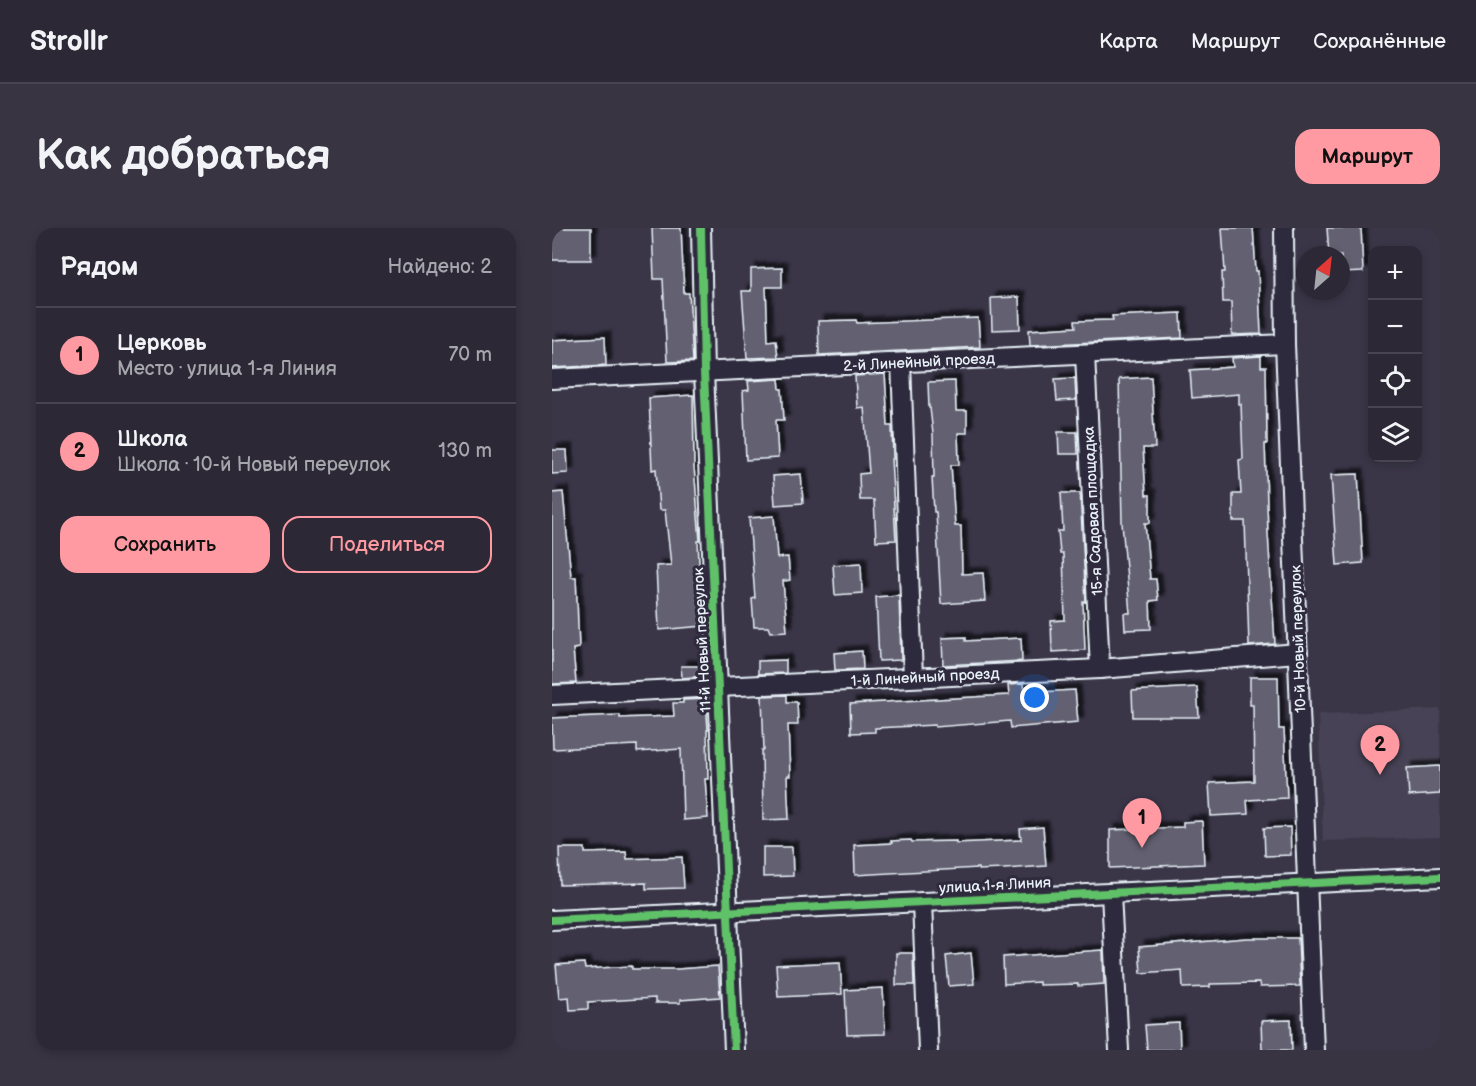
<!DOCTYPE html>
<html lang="ru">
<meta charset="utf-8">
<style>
body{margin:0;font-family:"Balsamiq Sans",sans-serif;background:#383442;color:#f1f3f6}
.controls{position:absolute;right:18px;top:18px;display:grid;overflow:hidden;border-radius:12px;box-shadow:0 3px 9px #0003}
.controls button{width:54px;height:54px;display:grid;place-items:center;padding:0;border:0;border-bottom:2px solid #484451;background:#2c2836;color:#f1f3f6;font:30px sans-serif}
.compass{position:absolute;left:744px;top:18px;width:54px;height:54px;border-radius:50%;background:#2c2836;box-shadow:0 3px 9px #0003;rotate:27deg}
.you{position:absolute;left:483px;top:470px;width:21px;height:21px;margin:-15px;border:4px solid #fff;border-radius:50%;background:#1a73e8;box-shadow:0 0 0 9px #1a73e833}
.badge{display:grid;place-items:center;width:39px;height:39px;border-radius:50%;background:#ff9aa2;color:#111;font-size:20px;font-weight:700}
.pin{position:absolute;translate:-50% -50px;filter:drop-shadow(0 2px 3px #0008)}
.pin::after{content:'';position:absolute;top:32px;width:21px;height:18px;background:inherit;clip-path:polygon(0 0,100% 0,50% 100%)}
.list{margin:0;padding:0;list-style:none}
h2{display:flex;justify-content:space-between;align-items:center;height:78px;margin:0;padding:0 24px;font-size:26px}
h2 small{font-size:20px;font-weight:400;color:#a6a6ad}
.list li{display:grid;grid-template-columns:39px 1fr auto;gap:18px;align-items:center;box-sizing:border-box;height:96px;padding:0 24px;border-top:2px solid #484451}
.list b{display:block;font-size:22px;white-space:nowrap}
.list p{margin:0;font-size:20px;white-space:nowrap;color:#a6a6ad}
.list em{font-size:20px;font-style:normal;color:#a6a6ad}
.actions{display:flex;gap:12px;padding:18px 24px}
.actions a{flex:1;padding:14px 0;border:2px solid #ff9aa2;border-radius:18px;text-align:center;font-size:21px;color:#ff9aa2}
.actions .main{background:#ff9aa2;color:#111}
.icon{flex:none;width:33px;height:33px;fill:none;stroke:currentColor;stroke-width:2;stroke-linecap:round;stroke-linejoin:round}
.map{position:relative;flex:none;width:888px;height:822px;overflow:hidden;border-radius:18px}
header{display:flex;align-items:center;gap:36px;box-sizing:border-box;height:84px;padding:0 30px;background:#2c2836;border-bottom:2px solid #484451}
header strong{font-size:28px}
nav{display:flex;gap:33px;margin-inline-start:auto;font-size:21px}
.intro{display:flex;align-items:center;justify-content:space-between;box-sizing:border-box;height:144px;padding:0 36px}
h1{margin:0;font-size:42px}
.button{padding:15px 27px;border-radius:18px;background:#ff9aa2;color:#111;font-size:21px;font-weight:700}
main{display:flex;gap:36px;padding:0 36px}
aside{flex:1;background:#2c2836;border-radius:18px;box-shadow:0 3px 9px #0003}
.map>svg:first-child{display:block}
.built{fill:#464354}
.building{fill:#636171;stroke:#e8f1f8;stroke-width:1.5;filter:url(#shadow)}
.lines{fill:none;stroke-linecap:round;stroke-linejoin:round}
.minor-casing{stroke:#e8f1f8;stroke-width:22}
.minor{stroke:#2f2a3d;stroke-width:18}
.cycleway-casing{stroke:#2f2a3d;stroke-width:11}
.cycleway{stroke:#61c268;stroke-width:8}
.labels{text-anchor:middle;stroke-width:6;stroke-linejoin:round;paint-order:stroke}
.street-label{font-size:15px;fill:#e8f1f8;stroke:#2f2a3d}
</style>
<header>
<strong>Strollr</strong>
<nav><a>Карта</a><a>Маршрут</a><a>Сохранённые</a></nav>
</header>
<div class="intro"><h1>Как добраться</h1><a class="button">Маршрут</a></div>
<main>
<aside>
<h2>Рядом<small>Найдено: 2</small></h2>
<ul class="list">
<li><span class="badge">1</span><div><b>Церковь</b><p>Место · улица 1-я Линия</p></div><em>70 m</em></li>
<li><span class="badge">2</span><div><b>Школа</b><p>Школа · 10-й Новый переулок</p></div><em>130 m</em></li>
</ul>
<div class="actions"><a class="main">Сохранить</a><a>Поделиться</a></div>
</aside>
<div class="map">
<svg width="888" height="822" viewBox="0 0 888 822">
<defs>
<filter id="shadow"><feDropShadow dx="5.5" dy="-5.5" stdDeviation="1.5" flood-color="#0009"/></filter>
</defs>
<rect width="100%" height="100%" fill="#3a3648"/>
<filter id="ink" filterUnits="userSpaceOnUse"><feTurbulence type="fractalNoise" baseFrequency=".0167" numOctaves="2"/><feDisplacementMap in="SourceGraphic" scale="12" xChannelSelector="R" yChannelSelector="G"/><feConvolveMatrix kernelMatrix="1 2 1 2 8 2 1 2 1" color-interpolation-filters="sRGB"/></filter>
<g filter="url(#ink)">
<!-- built -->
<polygon class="built" points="888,481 888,609 771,613 766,486"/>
<!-- building -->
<g class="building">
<rect x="0" y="0" width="39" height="32"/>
<polygon points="100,0 129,0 132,65 137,65 141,133 115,134 111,51 102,51"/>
<polygon points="670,0 701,0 704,43 706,43 709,106 680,107 679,74 671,74 670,44 673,44"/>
<polygon points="775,0 809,0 811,44 789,45 789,27 777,27"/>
<polygon points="230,40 230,59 214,59 216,113 224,112 226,129 195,130 190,63 199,63 199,41"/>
<polygon points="467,69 468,101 440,102 439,70"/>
<polygon points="629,85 630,110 478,117 477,102 524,99 523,93 561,92 560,88"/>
<polygon points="426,90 428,119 267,127 266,93 304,92 305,95"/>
<polygon points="53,109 54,137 0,140 0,112"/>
<polygon points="709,128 709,139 714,139 715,216 713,216 716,306 723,416 697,418 693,293 681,293 681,266 689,266 687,232 691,231 689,176 687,176 687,166 640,170 638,142 681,139 680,130"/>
<polygon points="333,146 336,198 340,198 341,231 339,231 344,312 324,313 322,272 308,272 307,246 317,245 312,179 305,180 303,148"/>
<polygon points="599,149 603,220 591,220 594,267 598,267 598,295 593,295 598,351 604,351 606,372 598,373 599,401 573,402 572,385 578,385 570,295 567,151"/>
<polygon points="523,150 524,172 505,173 503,151"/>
<polygon points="227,151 228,161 230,161 232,192 224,192 226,230 194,232 191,163 197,162 196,153"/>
<polygon points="403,153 404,183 415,183 415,205 406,205 407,237 399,237 403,298 409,298 410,346 431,345 433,373 389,376 384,284 382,284 380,249 382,249 381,206 378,180 377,180 376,154"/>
<polygon points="141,167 142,239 148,313 146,313 149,375 152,398 107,402 104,338 119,337 113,282 107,282 104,241 100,242 97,170"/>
<polygon points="506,204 525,204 526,226 507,226"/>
<polygon points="0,222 15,222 16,245 0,246"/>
<polygon points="249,246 251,275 223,277 221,248"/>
<polygon points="806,246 811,335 785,337 779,247"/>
<polygon points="11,264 19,349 24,349 27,420 21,421 24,455 0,456 0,265"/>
<polygon points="509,265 528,265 534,374 531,374 533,422 500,424 499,393 513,392 511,326 508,326 506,303 511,303"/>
<polygon points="222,288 225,330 236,329 238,352 231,353 235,403 218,404 216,399 202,399 200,371 203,370 197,290"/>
<polygon points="309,335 310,365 283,367 281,337"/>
<polygon points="347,367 349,432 327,433 324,369"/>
<polygon points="414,409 414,413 469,410 470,433 391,437 390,410"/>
<polygon points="310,423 311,441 283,442 282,425"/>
<polygon points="234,432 234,445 206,446 206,433"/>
<polygon points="129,438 153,438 153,448 130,450"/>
<polygon points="698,449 726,449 727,501 732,501 735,570 695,572 696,586 659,588 657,555 702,553 701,477 698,477"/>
<polygon points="471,456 472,465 523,462 526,494 459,500 458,493 383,499 383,497 323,500 323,504 299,505 298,476 457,467 456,457"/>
<polygon points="645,459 647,489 581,489 580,463"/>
<polygon points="235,467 235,474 245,474 246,497 236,497 238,548 235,548 237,591 211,592 210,522 212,522 210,468"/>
<polygon points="154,471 156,502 155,502 156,551 153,551 156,590 131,592 129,521 85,524 85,517 1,521 0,490 68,487 68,490 122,488 121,475 131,475 131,472"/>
<polygon points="888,538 888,566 857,568 855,540"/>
<polygon points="650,593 652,636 558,640 558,602 631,599 631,594"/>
<polygon points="491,599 494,638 452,641 426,642 426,640 303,647 302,617 340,615 339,613 359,612 360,614 404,613 404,615 469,612 468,601"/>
<polygon points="738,599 739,627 713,628 712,600"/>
<polygon points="211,619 240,619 241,648 211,649"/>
<polygon points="7,620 33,620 33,625 74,624 75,631 130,629 132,660 94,661 94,655 8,657"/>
<polygon points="695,710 746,710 748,758 708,759 707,755 658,756 658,759 631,760 630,742 589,745 587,719"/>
<polygon points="551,722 552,756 526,758 526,756 487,757 487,754 452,756 451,729"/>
<polygon points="344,725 361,725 362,757 344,757"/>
<polygon points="419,725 422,756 397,758 394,728"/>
<polygon points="288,734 290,766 226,769 224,737"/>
<polygon points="32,735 33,741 80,738 80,741 126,741 166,738 168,769 128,772 128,775 103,775 103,770 36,774 36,781 18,782 17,769 7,770 4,737"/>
<polygon points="331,760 333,806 295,807 293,762"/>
<polygon points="739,792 740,822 710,822 709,793"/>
<polygon points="627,795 628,822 595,822 593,797"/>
</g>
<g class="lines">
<!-- minor casing -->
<g class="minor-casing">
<g id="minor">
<polyline points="149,0 152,144 182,822"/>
<polyline points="732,0 733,116 762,822"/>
<polyline points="533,126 548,441"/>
<polyline points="349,135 361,449"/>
<polyline points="0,151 733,116"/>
<polyline points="0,467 548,441 746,425"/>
<polyline points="559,665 567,822"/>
<polyline points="370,674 376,822"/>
<polyline points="0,692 888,649"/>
</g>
</g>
<!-- minor -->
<use href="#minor" class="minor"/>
<!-- cycleway casing -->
<g class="cycleway-casing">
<g id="cycleway">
<polyline points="149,0 152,144 182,822"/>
<polyline points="0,692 888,649"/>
</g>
</g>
<!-- cycleway -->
<use href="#cycleway" class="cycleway"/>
</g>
</g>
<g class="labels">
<!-- street labels -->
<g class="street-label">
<text transform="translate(367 134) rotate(-3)" y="5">2-й Линейный проезд</text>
<text transform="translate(541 283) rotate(-93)" y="5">15-я Садовая площадка</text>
<text transform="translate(746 411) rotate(-92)" y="5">10-й Новый переулок</text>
<text transform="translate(150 412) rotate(-93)" y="5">11-й Новый переулок</text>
<text transform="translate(373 449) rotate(-3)" y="5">1-й Линейный проезд</text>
<text transform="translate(443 657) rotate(-3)" y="5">улица 1-я Линия</text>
</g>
</g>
</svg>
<div class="controls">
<button>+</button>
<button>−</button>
<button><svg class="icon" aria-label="locate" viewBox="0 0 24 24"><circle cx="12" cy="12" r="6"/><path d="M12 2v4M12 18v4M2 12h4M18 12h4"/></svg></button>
<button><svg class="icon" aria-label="layers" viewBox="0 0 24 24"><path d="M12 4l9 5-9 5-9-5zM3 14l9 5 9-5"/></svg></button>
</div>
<svg class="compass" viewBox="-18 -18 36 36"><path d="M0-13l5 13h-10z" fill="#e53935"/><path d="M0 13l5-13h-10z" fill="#a6a6ad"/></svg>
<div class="you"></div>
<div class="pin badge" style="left:590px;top:620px">1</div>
<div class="pin badge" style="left:828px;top:547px">2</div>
</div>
</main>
